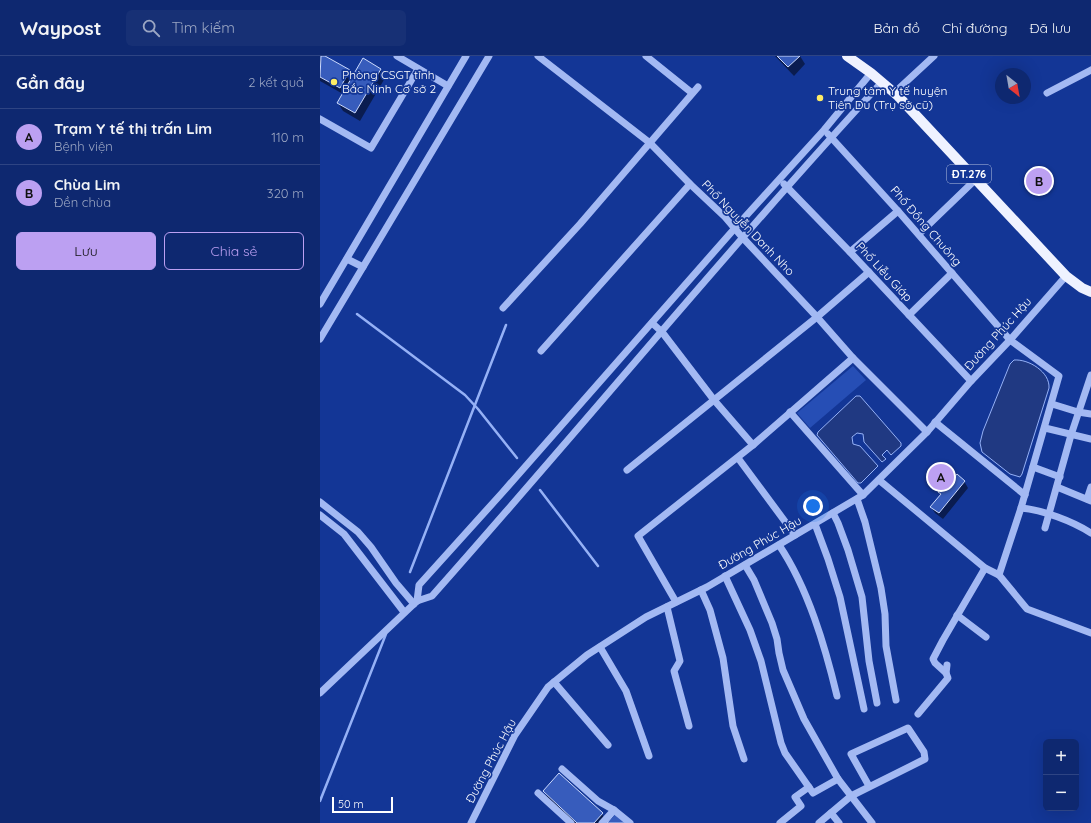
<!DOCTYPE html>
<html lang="vi">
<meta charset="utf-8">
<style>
body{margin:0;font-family:Quicksand,sans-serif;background:#173075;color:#f1f3f6}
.controls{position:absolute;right:12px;bottom:12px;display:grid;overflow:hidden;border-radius:6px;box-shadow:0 4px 16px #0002}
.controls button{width:36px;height:36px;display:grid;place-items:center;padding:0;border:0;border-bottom:1px solid #2e4483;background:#0e2870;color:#f1f3f6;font:20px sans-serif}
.compass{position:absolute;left:675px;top:12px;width:36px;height:36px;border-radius:50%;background:#0e2870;box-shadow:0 4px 16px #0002;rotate:149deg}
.scale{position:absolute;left:12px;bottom:10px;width:61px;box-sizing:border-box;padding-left:4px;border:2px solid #fff;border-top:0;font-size:11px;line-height:14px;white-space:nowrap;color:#fff;-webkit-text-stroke:3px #133696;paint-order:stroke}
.you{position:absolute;left:493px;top:450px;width:14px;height:14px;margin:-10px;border:3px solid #fff;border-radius:50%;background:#1a73e8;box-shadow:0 0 0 6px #1a73e833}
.badge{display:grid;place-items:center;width:26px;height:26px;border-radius:50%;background:#bca0f2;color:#111;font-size:13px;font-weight:700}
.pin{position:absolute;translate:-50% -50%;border:2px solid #fff;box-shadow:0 1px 4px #0006}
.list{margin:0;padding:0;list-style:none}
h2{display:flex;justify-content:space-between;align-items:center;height:52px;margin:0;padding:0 16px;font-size:17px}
h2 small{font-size:13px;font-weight:400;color:#9ba6c3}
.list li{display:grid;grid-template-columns:26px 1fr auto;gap:12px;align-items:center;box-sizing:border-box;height:56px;padding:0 16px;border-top:1px solid #2e4483}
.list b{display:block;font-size:15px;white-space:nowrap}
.list p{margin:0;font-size:13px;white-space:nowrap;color:#9ba6c3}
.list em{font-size:13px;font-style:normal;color:#9ba6c3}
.actions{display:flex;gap:8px;padding:12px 16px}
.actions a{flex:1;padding:9px 0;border:1px solid #bca0f2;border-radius:6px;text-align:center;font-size:14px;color:#bca0f2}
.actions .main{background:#bca0f2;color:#111}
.icon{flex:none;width:22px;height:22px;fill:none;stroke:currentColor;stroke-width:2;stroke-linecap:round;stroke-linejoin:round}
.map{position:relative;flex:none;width:771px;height:767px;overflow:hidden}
header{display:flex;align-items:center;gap:24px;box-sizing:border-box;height:56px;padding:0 20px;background:#0e2870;border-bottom:1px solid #2e4483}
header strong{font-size:19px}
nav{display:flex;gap:22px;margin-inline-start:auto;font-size:14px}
.search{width:280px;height:36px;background:#173075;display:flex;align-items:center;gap:10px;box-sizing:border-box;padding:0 14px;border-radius:6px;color:#9ba6c3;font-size:15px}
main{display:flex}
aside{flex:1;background:#0e2870}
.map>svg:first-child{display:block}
.green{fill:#264eb5}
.water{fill:#203982;stroke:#95b1f6}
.shadow{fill:#0007}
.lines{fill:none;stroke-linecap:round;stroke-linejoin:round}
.stream{stroke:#95b1f6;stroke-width:2.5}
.building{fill:#375cbc;stroke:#cbd9fd}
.minor{stroke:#a3b9f3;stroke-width:7}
.major{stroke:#eff2ff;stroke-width:10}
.poi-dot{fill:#ffed65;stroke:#133696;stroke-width:1.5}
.labels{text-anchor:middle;stroke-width:3.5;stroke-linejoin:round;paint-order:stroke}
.shield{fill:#133696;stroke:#b8c3e0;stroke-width:1}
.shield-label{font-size:11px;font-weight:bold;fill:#fff}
.poi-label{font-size:12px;fill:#fff;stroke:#133696;text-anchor:start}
.street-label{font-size:12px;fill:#fff;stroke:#133696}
</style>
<header>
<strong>Waypost</strong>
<div class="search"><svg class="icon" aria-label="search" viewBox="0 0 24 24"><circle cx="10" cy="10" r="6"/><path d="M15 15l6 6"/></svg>Tìm kiếm</div>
<nav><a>Bản đồ</a><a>Chỉ đường</a><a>Đã lưu</a></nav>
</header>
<main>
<aside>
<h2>Gần đây<small>2 kết quả</small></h2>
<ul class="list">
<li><span class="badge">A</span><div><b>Trạm Y tế thị trấn Lim</b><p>Bệnh viện</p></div><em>110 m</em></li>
<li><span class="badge">B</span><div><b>Chùa Lim</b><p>Đền chùa</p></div><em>320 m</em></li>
</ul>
<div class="actions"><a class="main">Lưu</a><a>Chia sẻ</a></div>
</aside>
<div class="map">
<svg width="771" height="767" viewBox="0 0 771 767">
<rect width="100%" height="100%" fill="#133696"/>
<!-- green -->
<polygon class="green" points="533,310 546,324 490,372 477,357"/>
<!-- water -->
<g class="water">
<path d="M 694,304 C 709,303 730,316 729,332 L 702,418 L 700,421 L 690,418 L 662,396 L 660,387 L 663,375 L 690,308 Z"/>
<polygon points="536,340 540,340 581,387 581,390 571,399 567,394 562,399 566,403 562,406 544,386 543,378 537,377 532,381 533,388 540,390 558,410 541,427 538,427 497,379 498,376"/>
</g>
<!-- shadow -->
<g class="shadow">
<polygon points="2,0 29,15 33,21 60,13 65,22 40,65 23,55 18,47 23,38 0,25 0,4"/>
<polygon points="455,0 480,0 485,8 474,20"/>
<polygon points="644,425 648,432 623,463 615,457 611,451 621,439 619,436"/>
<polygon points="224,735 282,758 287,767 254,767 229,744"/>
</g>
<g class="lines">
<!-- stream -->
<g class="stream">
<polyline points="37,258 145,339 158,353 197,402"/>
<polyline points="220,434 278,510"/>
<polyline points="90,516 186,269"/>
<polyline points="0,745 66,578"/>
</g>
</g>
<!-- building -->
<g class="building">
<polygon points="1,0 5,0 30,14 20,32 0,21"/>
<polygon points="457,0 480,0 468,11"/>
<polygon points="43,2 61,13 35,57 17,47"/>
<polygon points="637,418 645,425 619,457 610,451 621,438 618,436 622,431 624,433"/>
<polygon points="239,717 283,757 274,767 257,767 223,735"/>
<polygon points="295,757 307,767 287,767"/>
</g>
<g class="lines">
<!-- minor -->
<g class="minor">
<polyline points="77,0 128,30"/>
<polyline points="218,0 330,87 370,128 405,161 422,181 497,261 533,302 607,376"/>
<polyline points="326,0 372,37"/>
<polyline points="574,37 614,0"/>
<polyline points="727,37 771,14"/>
<polyline points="0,63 51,92 98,13"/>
<polyline points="508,78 578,155 690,284 739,320 701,452 679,519"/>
<polyline points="464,128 530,196 651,325"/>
<polyline points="599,178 655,124"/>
<polyline points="530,196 578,155"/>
<polyline points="27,203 43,211"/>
<polyline points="0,248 146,0"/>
<polyline points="183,252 260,168 378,31"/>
<polyline points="589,259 632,217"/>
<polyline points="332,267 342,276 394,344 433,389"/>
<polyline points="0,283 169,0"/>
<polyline points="221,295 370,128"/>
<polyline points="732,348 758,356 771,358"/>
<polyline points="470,356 543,439"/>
<polyline points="615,366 705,439"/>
<polyline points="725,372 771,383"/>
<polyline points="418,402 475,479"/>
<polyline points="713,411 740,421"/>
<polyline points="307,414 497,261 549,216"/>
<polyline points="559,424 665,512 679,519 707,553 771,577"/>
<polyline points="737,431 771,445"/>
<polyline points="537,443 545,466 561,532 565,558 566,590 576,644"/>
<polyline points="767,443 771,431"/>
<polyline points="0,446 38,476 51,491 76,527 94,548"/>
<path d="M 701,452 C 723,454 752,465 771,477"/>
<polyline points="513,457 518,467 528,494 542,541 549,605 557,647"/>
<polyline points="0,459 24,478 84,556"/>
<polyline points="495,468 508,503 520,541 544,653"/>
<polyline points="725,472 751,379 771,319"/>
<path d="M 459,489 C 488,532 505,590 517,640"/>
<polyline points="425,509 434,524 452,567 457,583 459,597 463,614 484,663 518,723 552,767"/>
<polyline points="405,520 430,574 441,605 461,687 465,697 493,737 518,723"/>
<polyline points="381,534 390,554 403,602 413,670 424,703"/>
<polyline points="97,545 99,529 182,437 415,172 504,74 551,17"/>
<polyline points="356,546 318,480 433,389 533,302"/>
<polyline points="347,551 360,605 354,615 369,670"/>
<polyline points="637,559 666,581"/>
<polyline points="280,591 306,635 329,700"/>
<polyline points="626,617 615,607 613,603 623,584 665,512"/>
<polyline points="234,626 288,689"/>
<path d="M 0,637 L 97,545 L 112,540 C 263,370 407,194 562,26"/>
<polyline points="598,658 628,622 626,617 627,609"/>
<polyline points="242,713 278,745 294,754 310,767"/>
<polyline points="218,737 251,767"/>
<polyline points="511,757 519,767"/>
<polyline points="151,767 195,679 228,631 267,599 326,561 387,531 543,439 607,376 651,325 690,284 746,220"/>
<polyline points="282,767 294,754"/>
<polyline points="460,767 481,750 475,741 489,731"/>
<polyline points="499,767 531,740 605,703 604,696 588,672 531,698 549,730"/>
</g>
<!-- major -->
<polyline class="major" points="527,0 551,17 578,40 746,220 762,232 771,236"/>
</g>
<!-- markers -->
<g class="poi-dot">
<circle cx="14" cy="26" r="4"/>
<circle cx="500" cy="42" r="4"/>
</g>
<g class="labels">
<!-- shield labels -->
<rect class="shield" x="627" y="109" width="44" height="18" rx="3"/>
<g class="shield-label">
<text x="649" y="122">ĐT.276</text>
</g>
<!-- poi labels -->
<g class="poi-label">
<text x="22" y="23">Phòng CSGT tỉnh<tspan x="22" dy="14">Bắc Ninh Cơ sở 2</tspan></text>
<text x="508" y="39">Trung tâm Y tế huyện<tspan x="508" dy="14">Tiên Du (Trụ sở cũ)</tspan></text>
</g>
<!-- street labels -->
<g class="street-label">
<text transform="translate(606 170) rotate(49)" y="4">Phố Đồng Chuông</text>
<text transform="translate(428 172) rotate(46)" y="4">Phố Nguyễn Danh Nho</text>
<text transform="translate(564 216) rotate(47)" y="4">Phố Liễu Giáp</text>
<text transform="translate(678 278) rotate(-48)" y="4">Đường Phúc Hậu</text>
<text transform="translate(440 487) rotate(-30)" y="4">Đường Phúc Hậu</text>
<text transform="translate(171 705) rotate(-62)" y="4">Đường Phúc Hậu</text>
</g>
</g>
</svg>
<div class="controls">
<button>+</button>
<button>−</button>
</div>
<svg class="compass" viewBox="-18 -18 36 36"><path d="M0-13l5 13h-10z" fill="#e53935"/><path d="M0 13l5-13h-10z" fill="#9ba6c3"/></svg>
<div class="scale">50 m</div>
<div class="you"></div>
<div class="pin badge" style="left:621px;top:421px">A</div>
<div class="pin badge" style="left:719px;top:125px">B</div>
</div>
</main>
